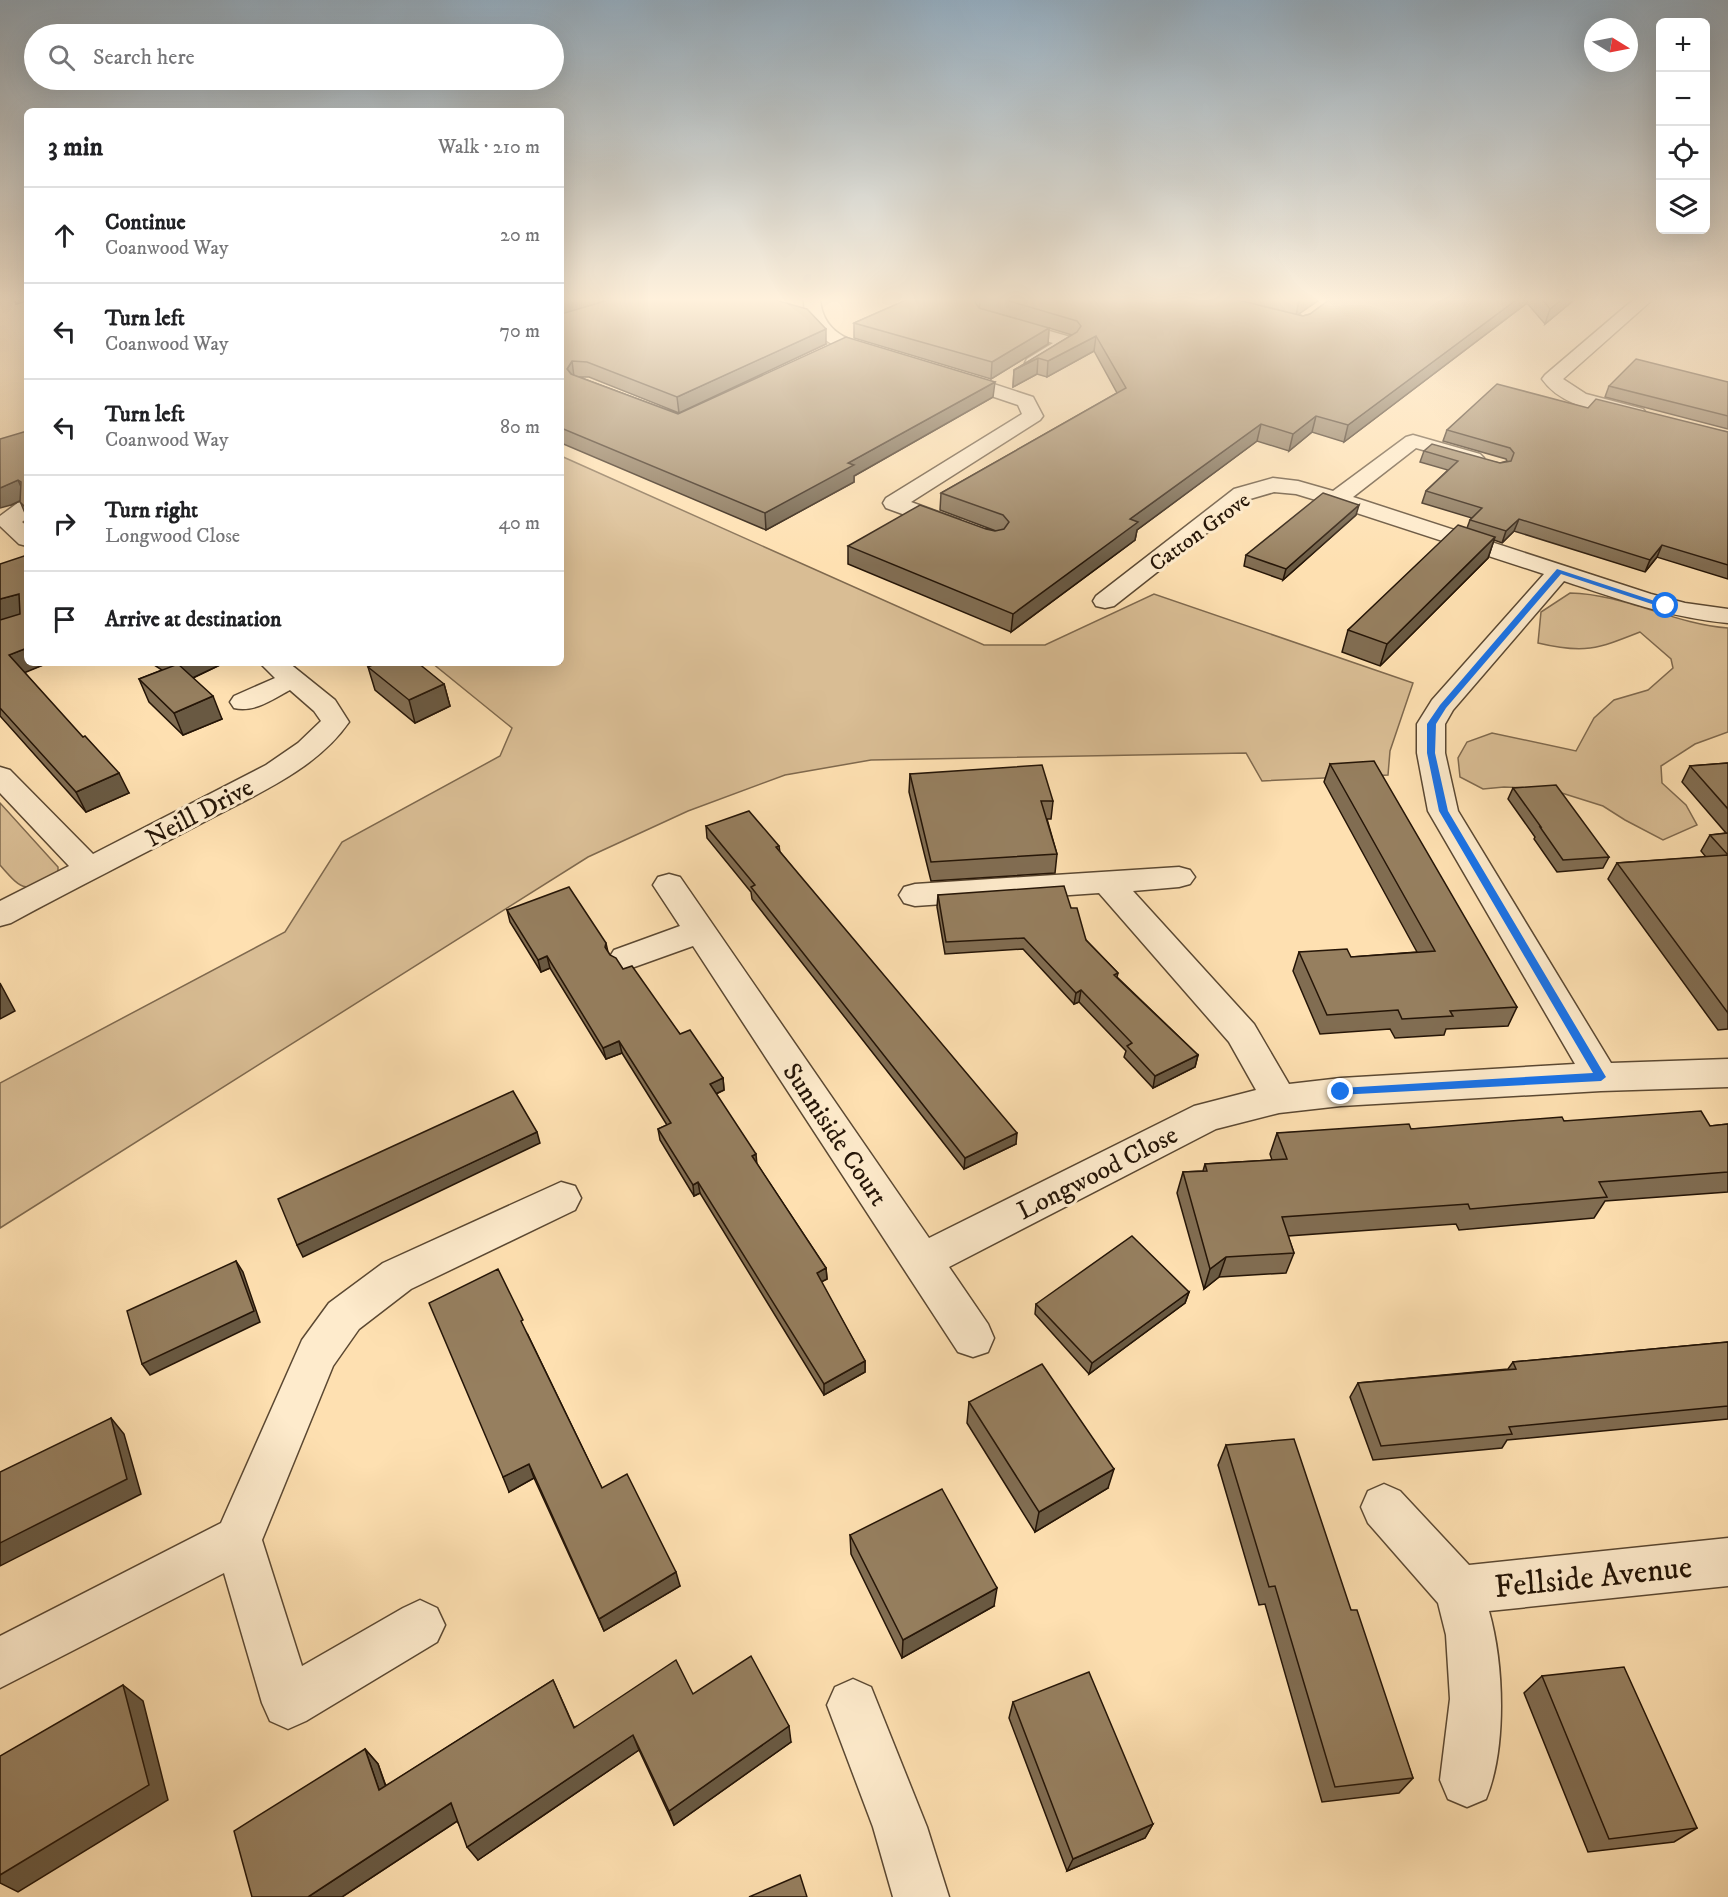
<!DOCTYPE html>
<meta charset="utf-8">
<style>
body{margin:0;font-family:"IM FELL DW Pica",serif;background:#f2f2f2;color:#202124}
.controls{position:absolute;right:18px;top:18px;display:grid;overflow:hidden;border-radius:9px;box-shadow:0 6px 24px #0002}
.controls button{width:54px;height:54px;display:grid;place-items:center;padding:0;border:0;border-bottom:2px solid #e0e0e0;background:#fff;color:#202124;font:30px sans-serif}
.compass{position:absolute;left:1584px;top:18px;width:54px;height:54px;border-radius:50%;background:#fff;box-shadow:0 6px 24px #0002;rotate:100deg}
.stop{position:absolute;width:18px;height:18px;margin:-14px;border:4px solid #1a73e8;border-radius:50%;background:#fff}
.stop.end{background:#1a73e8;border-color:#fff;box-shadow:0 2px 6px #0008}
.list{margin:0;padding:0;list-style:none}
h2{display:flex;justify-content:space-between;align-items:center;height:78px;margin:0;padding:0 24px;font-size:26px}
h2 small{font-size:20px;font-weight:400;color:#757577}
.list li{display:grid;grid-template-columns:39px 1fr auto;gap:18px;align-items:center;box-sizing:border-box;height:96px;padding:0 24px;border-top:2px solid #e0e0e0}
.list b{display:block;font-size:22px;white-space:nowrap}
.list p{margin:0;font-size:20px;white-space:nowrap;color:#757577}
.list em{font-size:20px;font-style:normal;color:#757577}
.icon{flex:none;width:33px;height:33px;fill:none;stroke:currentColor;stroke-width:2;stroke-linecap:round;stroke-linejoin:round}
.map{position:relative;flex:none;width:1728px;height:1897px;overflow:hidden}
.search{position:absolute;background:#fff;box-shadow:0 6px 24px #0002;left:24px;top:24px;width:540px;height:66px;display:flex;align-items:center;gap:15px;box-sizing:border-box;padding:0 21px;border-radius:33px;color:#757577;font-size:22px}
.panel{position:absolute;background:#fff;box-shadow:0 6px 24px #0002;left:24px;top:108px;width:540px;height:558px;border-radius:9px}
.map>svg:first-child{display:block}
.green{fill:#d9bd94;stroke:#7f694e;stroke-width:1.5}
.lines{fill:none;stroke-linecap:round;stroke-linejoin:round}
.minor-casing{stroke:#5b4832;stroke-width:3}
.minor{fill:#feebcc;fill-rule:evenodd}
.wall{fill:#816d52;stroke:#251507;stroke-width:1.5}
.shaded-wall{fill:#695942;stroke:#251507;stroke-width:1.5}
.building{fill:#967f5f;stroke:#251507;stroke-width:1.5}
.route{fill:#1a73e8}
.labels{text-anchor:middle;stroke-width:6;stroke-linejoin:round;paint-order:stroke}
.far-street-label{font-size:22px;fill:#251507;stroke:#feebcc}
.street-label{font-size:26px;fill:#251507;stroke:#feebcc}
.near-street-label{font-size:32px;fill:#251507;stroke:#feebcc}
</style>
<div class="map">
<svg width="1728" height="1897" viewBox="0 0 1728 1897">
<rect width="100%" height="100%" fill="#fee0b1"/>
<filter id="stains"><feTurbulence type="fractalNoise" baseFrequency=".00333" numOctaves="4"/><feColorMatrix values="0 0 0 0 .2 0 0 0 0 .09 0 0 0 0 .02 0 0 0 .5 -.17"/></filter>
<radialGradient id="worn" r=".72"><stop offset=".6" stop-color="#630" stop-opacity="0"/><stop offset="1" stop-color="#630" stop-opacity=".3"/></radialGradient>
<!-- green -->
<g class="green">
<polygon points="561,456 984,645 1045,645 1154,594 1413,683 1390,751 1388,775 1262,781 1246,753 871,760 785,775 688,811 588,857 0,1228 0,1083 285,932 342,842 500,756 512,728 432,663 561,663"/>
<path d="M 1570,593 C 1625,594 1673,624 1728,628 L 1728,732 L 1695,744 L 1661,766 L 1662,783 L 1686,805 L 1697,825 L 1663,840 L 1625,820 L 1603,806 L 1549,789 L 1504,787 L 1483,789 L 1460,777 L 1458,758 L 1467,742 L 1492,733 L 1576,751 L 1594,718 L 1614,700 L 1648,690 L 1673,668 L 1671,659 L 1640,632 C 1597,649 1584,654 1538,643 L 1541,612 Z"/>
<path d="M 0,803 L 58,867 L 58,872 C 26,892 25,894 0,865 Z"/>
</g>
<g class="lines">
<!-- minor casing -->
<g class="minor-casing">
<g id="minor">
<path d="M 804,300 L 820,300 C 824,338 856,342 888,351 L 890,355 L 888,359 L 881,361 C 847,352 803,341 804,300 Z"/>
<path d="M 1633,300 L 1652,300 L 1563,379 L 1586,394 L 1643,409 L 1646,413 L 1643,417 L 1636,419 C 1604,411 1563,409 1542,379 L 1545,375 Z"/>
<polygon points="1007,319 1074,338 1077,342 1041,367 1027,367 1025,363 1027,359 1053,343 1001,328 998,324 1001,320"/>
<polygon points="951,370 1033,397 1043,416 1040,420 911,502 960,520 963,525 960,530 952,532 886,508 883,503 886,498 1022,414 1018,405 944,380 941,376 944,372"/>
<path d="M 1413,435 L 1480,454 L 1484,458 L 1480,462 L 1473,464 L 1416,448 L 1353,497 L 1651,594 L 1685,603 L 1728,609 L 1728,623 C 1671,618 1618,599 1564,581 L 1453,710 L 1445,724 L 1445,753 L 1458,811 L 1611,1063 L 1728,1059 L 1728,1087 L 1601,1091 L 1341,1106 L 1279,1113 L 1216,1129 L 949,1267 L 988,1324 L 994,1338 L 988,1352 L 973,1357 L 958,1352 L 693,946 L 626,970 L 614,966 L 609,958 L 614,950 L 680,926 L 653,885 L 658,877 L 669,874 L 680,877 L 929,1238 L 1194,1106 L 1256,1090 L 1229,1042 L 1099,893 L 915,906 L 904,903 L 899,895 L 904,887 L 915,884 L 1179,867 L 1190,870 L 1195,877 L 1190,884 L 1179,887 L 1133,891 L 1254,1024 L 1289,1084 L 1341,1078 L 1575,1064 L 1428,811 L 1417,753 L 1417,724 L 1432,700 L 1544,574 L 1329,504 L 1296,494 L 1274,492 L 1250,499 L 1114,606 L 1105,608 L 1096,606 L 1093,601 L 1096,596 L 1234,489 L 1273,478 L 1298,481 L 1333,491 L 1406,437 Z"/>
<polygon points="27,500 27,518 22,522 27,526 27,546 19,544 0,526 0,516 19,502"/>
<path d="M 260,663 L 289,663 L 335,700 L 349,722 C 315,771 254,795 202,823 C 138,857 75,888 11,923 L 0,926 L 0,901 L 69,866 L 0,793 L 0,767 L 10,770 L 93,854 L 266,765 L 298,743 L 321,721 L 314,711 L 290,690 C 273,699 254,713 234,708 L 230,702 L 234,696 L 275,678 Z"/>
<polygon points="561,1182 575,1186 581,1198 575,1210 411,1289 359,1329 333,1366 262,1540 302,1666 403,1608 420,1600 437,1608 445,1625 437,1642 306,1721 288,1729 270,1721 262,1703 224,1573 0,1688 0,1636 221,1523 302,1340 329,1303 383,1263"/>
<path d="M 1384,1484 L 1400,1491 L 1469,1565 L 1728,1538 L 1728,1586 L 1489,1611 C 1504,1664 1507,1748 1486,1799 L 1467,1807 L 1448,1799 L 1440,1780 L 1450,1699 L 1446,1635 L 1438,1603 L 1368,1523 L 1361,1507 L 1368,1491 Z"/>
<polygon points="853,1679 871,1687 927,1827 949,1897 893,1897 873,1827 827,1705 835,1687"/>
</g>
</g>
<!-- minor -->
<use href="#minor" class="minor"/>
</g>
<!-- wall -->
<g class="wall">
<polygon points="561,300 826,344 679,413 589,377 579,377 678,414 993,397 854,476 854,482 766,530 561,443"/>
<polygon points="906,300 1319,300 1297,314 1303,316 1310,314 1329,300 1574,300 1545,324 1527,303 1344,442 1312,432 1289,451 1257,441 1137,530 1135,540 1011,632 848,564 848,546 986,529 996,531 940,510 941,493 1117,393 1094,351 1047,377 1037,374 1013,387 1014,370 1072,335 1049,328 1048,344 991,379 854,338 854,323"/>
<polygon points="1728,382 1728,429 1605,397 1609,386"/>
<polygon points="1588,408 1728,432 1728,579 1657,557 1645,572 1514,531 1502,543 1494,540 1488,558 1380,666 1342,652 1348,630 1467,528 1470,520 1472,518 1422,503 1426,491 1448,470 1420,462 1424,451 1500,463 1507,461 1506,459 1443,441 1447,430"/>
<polygon points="27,431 27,518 20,501 11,505"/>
<polygon points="1356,515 1283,580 1244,566 1246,555"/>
<polygon points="0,564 27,663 48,663 24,672 129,793 86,812 0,716"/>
<polygon points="151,663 224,663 193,678 222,719 183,735 149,702 139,679 162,670"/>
<polygon points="368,667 444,684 450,706 415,723 375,690"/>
<polygon points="1728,763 1728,1029 1718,1030 1608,879 1617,863 1706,857 1701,851 1710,835 1726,833 1682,782 1690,766"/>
<polygon points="1330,764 1517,1007 1508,1026 1446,1029 1444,1035 1395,1038 1390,1029 1320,1034 1293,971 1299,952 1351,957 1417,952 1324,782"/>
<polygon points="910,774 1053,801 1051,819 1047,819 1057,854 1055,873 931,881 909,792"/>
<polygon points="1513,788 1609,857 1603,868 1557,872 1534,839 1535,837 1508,799"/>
<polygon points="706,826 779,846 780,852 1016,1144 964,1169 752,899 751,892 707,838"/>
<polygon points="938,895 1071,908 1086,940 1118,973 1117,977 1198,1055 1195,1067 1153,1088 1124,1057 1126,1051 1079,1002 1074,1004 1023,949 945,954 937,907"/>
<polygon points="507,910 606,943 608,952 610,955 623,969 680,1034 723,1078 724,1090 716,1094 757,1164 826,1268 827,1279 821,1282 865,1361 865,1372 824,1395 700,1193 694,1196 660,1140 658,1129 667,1125 622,1053 606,1059 550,968 541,972 510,922"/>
<polygon points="1564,1121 1710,1126 1728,1124 1728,1192 1605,1201 1594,1218 1459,1230 1456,1224 1288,1236 1294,1253 1286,1273 1219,1277 1204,1289 1177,1193 1183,1172 1203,1171 1205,1164 1272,1160 1270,1154 1277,1133 1411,1129"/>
<polygon points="1189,1292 1185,1303 1089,1374 1035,1314 1036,1304"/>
<polygon points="528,1335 602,1488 680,1586 604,1631 534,1478 509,1492"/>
<polygon points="1728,1342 1728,1419 1507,1440 1502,1448 1373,1460 1350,1397 1358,1383 1508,1369 1513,1362"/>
<polygon points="969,1402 1108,1488 1035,1532 967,1423"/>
<polygon points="1226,1445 1351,1610 1413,1778 1399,1793 1322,1802 1265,1604 1259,1605 1218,1465"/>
<polygon points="850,1535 994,1606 902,1658 851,1554"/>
<polygon points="1542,1676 1697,1828 1674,1842 1588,1852 1524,1693"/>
<polygon points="553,1680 574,1727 693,1694 791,1742 674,1825 639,1750 478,1860 457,1821 342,1897 252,1897 365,1749 378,1764 386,1786"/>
<polygon points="1013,1702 1153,1824 1145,1838 1067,1871 1009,1718"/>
</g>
<!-- shaded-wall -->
<g class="shaded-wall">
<polygon points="14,300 27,300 27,301 16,304"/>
<polygon points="561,300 608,300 561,315"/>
<polygon points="976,300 980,300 979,311 975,302"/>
<polygon points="1299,300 1319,300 1296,316"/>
<polygon points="1516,300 1528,300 1527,303 1344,442 1348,425"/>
<polygon points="1561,300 1574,300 1545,324 1550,309"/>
<polygon points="1049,328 1048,344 991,379 992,362"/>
<polygon points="826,329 826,344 679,413 677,397"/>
<polygon points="1096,336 1094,351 1047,377 1048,361"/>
<polygon points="1038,358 1037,374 1013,387 1014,370"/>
<polygon points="572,361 574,377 567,369"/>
<polygon points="995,382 993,397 854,476 854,482 766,530 765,513 848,463"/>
<polygon points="1316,416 1312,432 1289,451 1293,434"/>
<polygon points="1261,424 1257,441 1137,530 1135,540 1011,632 1013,614 1130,519"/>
<polygon points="18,480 26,498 11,505 0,508 0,488"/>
<polygon points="1359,505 1356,515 1283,580 1286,569"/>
<polygon points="1519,519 1514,531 1502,543 1506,531"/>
<polygon points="1495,537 1488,558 1380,666 1387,644"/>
<polygon points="1662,545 1657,557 1645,572 1650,560"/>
<polygon points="19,594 27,613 0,621 0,599"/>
<polygon points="27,648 27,663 48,663 19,675 9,655"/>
<polygon points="177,663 224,663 182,683 174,664"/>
<polygon points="444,684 450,706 415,723 409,700"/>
<polygon points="213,696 222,719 183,735 174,713"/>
<polygon points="119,773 129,793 86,812 76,792"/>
<polygon points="547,956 550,968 541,972 538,960"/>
<polygon points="0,983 15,1011 0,1019"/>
<polygon points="1081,990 1079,1002 1074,1004 1076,993"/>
<polygon points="619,1041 622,1053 606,1059 603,1048"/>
<polygon points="1198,1055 1195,1067 1153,1088 1155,1076"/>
<polygon points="723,1078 724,1090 711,1096 710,1084"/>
<polygon points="537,1132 540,1143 303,1257 297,1245"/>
<polygon points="1017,1133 1016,1144 964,1169 965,1158"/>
<polygon points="756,1154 757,1165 752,1156"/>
<polygon points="698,1182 700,1193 694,1196 693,1185"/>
<polygon points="1226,1257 1219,1277 1204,1289 1210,1269"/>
<polygon points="236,1261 243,1272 260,1322 150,1375 142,1364"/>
<polygon points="826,1268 827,1279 817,1284 817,1273"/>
<polygon points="1189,1292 1185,1303 1089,1374 1092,1363"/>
<polygon points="865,1361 865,1372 824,1395 824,1384"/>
<polygon points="111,1418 124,1434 141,1494 0,1566 0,1543"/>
<polygon points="529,1464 534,1478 509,1492 503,1477"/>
<polygon points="1114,1469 1108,1488 1035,1532 1039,1512"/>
<polygon points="676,1572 680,1586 604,1631 599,1619"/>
<polygon points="997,1588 994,1606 902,1658 903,1640"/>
<polygon points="123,1685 143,1701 168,1800 18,1892 0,1883 0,1875"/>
<polygon points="789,1726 791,1742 674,1825 669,1811"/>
<polygon points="633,1735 639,1750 478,1860 467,1847"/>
<polygon points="365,1749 378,1764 392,1805 379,1790"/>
<polygon points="451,1803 462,1818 342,1897 308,1897"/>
<polygon points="1153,1824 1145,1838 1067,1871 1073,1859"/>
</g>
<!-- building -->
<g class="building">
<polygon points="609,300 775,300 807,309 826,329 677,397 587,362 572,361 567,369 571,374 678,414 846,337 995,382 848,463 854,465 765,513 561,428 561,314"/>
<polygon points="906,300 976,300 975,302 979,308 1049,328 992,362 854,323"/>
<polygon points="1006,300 1238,300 1303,316 1310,314 1329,300 1516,300 1348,425 1316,416 1293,434 1261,424 1130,519 1138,522 1013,614 848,546 920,505 986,529 995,531 1004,529 1009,522 1003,515 941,493 1126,388 1096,336 1048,361 1038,358 1014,370 1077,332 1081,326 1077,321"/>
<polygon points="1543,300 1561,300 1550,309"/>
<polygon points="1636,359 1728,382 1728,416 1609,386"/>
<polygon points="1497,384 1588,408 1596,399 1728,432 1728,565 1662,545 1650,560 1519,519 1506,531 1470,520 1482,508 1426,491 1458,461 1424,451 1432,444 1500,463 1511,461 1514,453 1510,448 1447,430"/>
<polygon points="27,431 27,509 20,502 21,482 18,480 0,488 0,439"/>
<polygon points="1323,493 1359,505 1286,569 1246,555"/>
<polygon points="1458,525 1495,537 1387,644 1348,630"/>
<polygon points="27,555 27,648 9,655 83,737 85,736 119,773 76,792 0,708 0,620 20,614 19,594 0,599 0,564"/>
<polygon points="377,663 418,663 444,684 409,700 368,667"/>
<polygon points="178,664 213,696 174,713 139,679"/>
<polygon points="1374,761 1517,1007 1450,1011 1453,1016 1402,1019 1398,1010 1327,1015 1299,952 1347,949 1351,957 1435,951 1330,764"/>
<polygon points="1728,763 1728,809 1690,766"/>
<polygon points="1042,765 1053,801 1041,801 1057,854 931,862 910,774"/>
<polygon points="1556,785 1609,857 1563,860 1540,827 1541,827 1513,788"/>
<polygon points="749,811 779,846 776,847 1017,1133 965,1158 751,887 755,885 706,826"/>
<polygon points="1728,833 1728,855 1710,835"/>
<polygon points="1728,855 1728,1013 1617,863"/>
<polygon points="1064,886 1071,908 1077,908 1086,940 1118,973 1114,975 1198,1055 1155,1076 1127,1046 1132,1043 1081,990 1076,993 1024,938 946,942 938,895"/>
<polygon points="569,887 606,943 605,947 610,955 616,958 623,969 632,966 680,1034 690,1030 723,1078 710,1084 756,1154 752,1156 826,1268 817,1273 865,1361 824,1384 698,1182 693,1185 658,1129 671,1123 619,1041 603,1048 547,956 538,960 507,910"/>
<polygon points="513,1091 537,1132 297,1245 278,1199"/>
<polygon points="1701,1111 1710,1126 1728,1124 1728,1172 1599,1182 1607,1197 1470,1209 1468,1204 1282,1217 1294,1253 1226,1257 1210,1269 1183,1172 1207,1171 1205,1164 1287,1159 1277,1133 1409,1124 1411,1129 1562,1117 1564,1121"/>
<polygon points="1132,1236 1189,1292 1092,1363 1036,1304"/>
<polygon points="236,1261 254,1311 142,1364 127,1311"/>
<polygon points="498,1269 523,1320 521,1321 602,1488 627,1474 676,1572 599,1619 529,1464 503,1477 429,1303"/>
<polygon points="1728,1342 1728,1406 1509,1427 1512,1434 1381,1446 1358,1383 1516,1369 1513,1362"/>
<polygon points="1042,1364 1114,1469 1039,1512 969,1402"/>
<polygon points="111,1418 127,1479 0,1543 0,1472"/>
<polygon points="1294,1439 1351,1610 1357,1610 1413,1778 1335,1787 1275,1586 1269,1587 1226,1445"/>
<polygon points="942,1489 997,1588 903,1640 850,1535"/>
<polygon points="751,1656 789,1726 669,1811 633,1735 467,1847 451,1803 308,1897 252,1897 234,1831 365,1749 379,1790 553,1680 574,1728 676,1660 693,1694"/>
<polygon points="1624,1667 1697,1828 1609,1839 1542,1676"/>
<polygon points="1089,1672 1153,1824 1073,1859 1013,1702"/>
<polygon points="123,1685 149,1785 0,1875 0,1756"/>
<polygon points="800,1875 807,1897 749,1897"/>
</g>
<!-- sky -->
<linearGradient id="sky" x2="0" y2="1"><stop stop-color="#93aabb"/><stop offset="0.53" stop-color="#fff1dc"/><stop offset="1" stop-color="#fff1dc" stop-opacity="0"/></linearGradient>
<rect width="1728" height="565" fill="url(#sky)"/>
<!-- route -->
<polygon class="route" points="1557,569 1670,606 1664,608 1561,574 1446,708 1436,724 1435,753 1448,811 1606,1077 1601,1081 1338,1095 1338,1089 1341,1088 1593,1073 1439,811 1427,753 1427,724 1440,705"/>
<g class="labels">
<!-- far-street labels -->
<g class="far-street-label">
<text transform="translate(1199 531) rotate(-36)" y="8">Catton Grove</text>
</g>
<!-- street labels -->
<g class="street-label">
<text transform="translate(199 812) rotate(-28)" y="9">Neill Drive</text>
<text transform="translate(836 1134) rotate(56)" y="9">Sunniside Court</text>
<text transform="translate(1097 1172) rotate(-27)" y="9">Longwood Close</text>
</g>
<!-- near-street labels -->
<g class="near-street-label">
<text transform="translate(1593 1576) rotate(-6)" y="11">Fellside Avenue</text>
</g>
</g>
<rect width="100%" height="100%" filter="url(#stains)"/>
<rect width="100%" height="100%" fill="url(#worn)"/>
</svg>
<div class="controls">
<button>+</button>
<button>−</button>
<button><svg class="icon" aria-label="locate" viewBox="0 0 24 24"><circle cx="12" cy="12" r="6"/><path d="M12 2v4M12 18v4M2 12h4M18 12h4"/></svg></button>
<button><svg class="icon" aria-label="layers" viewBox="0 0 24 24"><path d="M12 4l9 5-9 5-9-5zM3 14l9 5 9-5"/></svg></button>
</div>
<svg class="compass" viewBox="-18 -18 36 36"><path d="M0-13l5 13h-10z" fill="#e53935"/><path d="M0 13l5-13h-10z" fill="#757577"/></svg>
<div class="stop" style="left:1666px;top:606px"></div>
<div class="stop end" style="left:1341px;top:1092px"></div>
<div class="search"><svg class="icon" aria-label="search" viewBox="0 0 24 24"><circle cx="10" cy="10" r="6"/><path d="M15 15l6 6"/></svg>Search here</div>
<section class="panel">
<h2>3 min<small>Walk · 210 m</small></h2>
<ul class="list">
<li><svg class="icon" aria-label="ahead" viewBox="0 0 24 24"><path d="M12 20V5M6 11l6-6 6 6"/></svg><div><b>Continue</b><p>Coanwood Way</p></div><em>20 m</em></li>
<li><svg class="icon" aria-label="left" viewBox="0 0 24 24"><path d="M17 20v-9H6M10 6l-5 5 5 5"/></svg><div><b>Turn left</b><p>Coanwood Way</p></div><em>70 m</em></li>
<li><svg class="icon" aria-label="left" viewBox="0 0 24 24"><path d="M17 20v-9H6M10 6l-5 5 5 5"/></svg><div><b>Turn left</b><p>Coanwood Way</p></div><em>80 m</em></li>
<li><svg class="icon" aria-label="right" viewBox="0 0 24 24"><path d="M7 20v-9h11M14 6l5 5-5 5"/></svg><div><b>Turn right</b><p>Longwood Close</p></div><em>40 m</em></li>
<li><svg class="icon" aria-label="arrive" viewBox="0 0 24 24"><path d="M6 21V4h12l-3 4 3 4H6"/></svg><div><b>Arrive at destination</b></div></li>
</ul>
</section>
</div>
